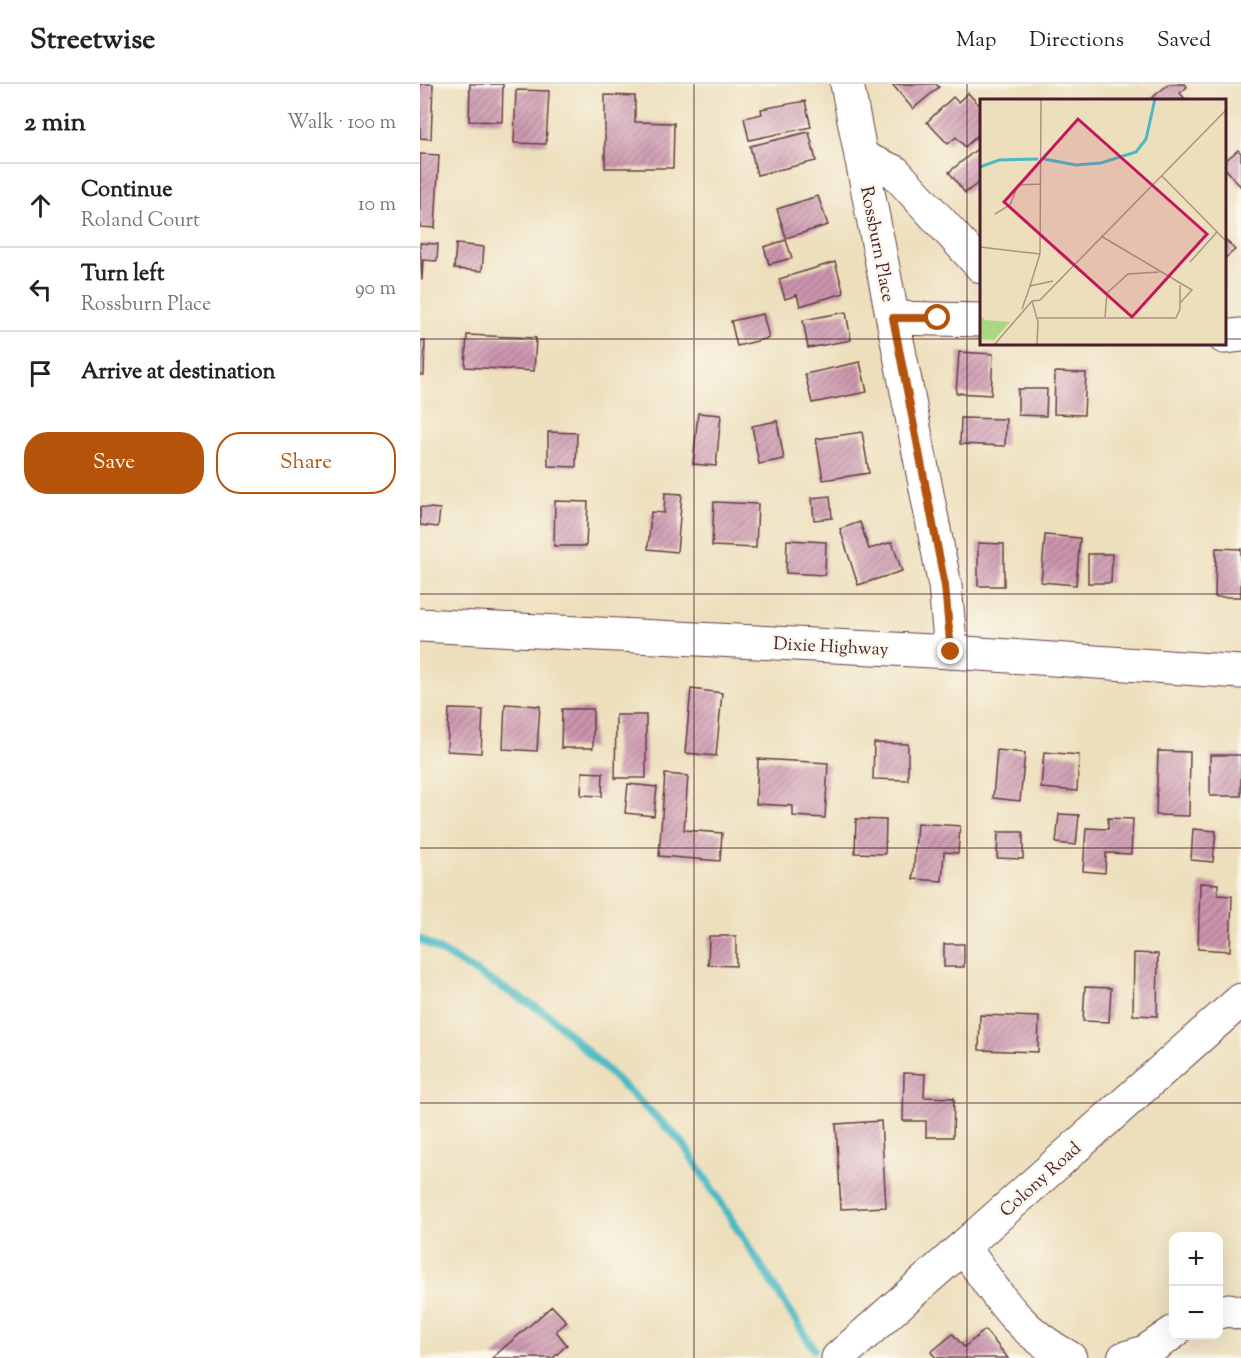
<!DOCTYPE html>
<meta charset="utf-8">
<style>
body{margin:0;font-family:"Sorts Mill Goudy",serif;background:#f2f2f2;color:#222}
.controls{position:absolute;right:18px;bottom:18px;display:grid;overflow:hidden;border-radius:12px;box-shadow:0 6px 24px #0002}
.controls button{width:54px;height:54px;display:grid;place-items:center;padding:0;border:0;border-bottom:2px solid #e0e0e0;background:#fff;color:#222;font:30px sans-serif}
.stop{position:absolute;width:18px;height:18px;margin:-14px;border:4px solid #b45309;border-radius:50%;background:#fff}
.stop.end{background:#b45309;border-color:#fff;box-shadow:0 2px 6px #0008}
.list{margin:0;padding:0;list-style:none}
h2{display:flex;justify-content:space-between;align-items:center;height:78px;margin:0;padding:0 24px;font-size:26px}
h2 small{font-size:20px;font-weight:400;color:#767676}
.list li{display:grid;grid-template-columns:39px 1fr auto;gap:18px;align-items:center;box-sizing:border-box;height:84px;padding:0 24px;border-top:2px solid #e0e0e0}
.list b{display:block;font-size:22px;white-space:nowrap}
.list p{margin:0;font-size:20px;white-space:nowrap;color:#767676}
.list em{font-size:20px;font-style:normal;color:#767676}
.actions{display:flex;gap:12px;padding:18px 24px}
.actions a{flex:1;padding:14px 0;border:2px solid #b45309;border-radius:24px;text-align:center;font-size:21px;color:#b45309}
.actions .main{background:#b45309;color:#fff}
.icon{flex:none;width:33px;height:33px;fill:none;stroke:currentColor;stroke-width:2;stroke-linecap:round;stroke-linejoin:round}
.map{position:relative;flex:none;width:821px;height:1274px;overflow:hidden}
header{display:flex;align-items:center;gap:36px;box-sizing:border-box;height:84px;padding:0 30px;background:#fff;border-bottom:2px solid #e0e0e0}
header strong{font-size:28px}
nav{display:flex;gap:33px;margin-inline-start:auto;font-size:21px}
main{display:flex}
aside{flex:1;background:#fff}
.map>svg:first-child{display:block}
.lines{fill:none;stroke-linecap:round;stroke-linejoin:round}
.stream{stroke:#4ab9c3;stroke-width:8}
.building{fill:url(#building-hatch)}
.minor-casing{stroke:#623c41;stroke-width:35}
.major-casing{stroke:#623c41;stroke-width:35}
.minor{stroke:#fff;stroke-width:33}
.major{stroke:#fff;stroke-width:33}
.route{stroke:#b45309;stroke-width:8}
.grid{fill:none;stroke:#4a1f2b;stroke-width:1.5;stroke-opacity:0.55}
.labels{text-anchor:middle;stroke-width:5;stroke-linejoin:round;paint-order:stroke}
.street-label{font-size:18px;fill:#4a1f2b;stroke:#fbf7ec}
.inset-river{fill:none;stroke:#4ab9c3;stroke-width:3}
.inset-road{fill:none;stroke:#ac9282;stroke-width:1.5}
.view{fill:#c2185b;fill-opacity:0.15;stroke:#c2185b;stroke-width:3}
.inset-edge{fill:none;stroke:#4a1f2b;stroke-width:3}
</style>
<header>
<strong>Streetwise</strong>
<nav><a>Map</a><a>Directions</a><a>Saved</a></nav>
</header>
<main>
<aside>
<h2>2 min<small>Walk · 100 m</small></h2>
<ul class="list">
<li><svg class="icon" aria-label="ahead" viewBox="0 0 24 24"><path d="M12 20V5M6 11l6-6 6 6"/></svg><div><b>Continue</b><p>Roland Court</p></div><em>10 m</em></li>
<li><svg class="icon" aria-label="left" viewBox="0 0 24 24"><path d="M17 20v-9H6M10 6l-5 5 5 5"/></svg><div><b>Turn left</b><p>Rossburn Place</p></div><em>90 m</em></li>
<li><svg class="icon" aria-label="arrive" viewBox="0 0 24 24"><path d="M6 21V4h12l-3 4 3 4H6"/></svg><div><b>Arrive at destination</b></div></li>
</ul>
<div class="actions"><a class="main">Save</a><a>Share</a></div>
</aside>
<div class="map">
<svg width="821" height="1274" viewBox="0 0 821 1274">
<defs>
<pattern id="building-hatch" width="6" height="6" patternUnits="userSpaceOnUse" patternTransform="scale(1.5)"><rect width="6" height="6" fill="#cb95ad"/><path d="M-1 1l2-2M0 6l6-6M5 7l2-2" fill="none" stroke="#a7798d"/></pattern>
</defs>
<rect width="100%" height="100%" fill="#fbf7ec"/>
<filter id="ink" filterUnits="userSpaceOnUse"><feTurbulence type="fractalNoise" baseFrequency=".0167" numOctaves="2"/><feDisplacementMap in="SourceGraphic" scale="12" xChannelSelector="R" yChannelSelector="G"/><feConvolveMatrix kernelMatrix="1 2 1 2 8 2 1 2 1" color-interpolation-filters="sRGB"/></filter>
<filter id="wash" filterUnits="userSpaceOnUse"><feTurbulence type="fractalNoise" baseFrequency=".008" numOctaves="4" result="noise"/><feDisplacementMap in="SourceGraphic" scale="24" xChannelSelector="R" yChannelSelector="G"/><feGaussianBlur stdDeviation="1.35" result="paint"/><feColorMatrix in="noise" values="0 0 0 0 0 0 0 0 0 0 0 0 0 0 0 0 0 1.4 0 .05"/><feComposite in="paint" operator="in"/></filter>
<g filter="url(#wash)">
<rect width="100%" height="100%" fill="#eddfbc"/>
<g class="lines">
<!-- stream -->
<polyline class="stream" points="0,855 129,931 262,1058 394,1265"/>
</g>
<g id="blocks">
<!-- building -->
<g class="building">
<polygon points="0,0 13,0 11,55 0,54"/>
<polygon points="50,0 83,0 82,38 49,37"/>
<polygon points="472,0 516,0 519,3 493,25"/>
<polygon points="749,0 764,0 767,3 760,9 766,16 729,16"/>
<polygon points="96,6 129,7 126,60 94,59"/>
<polygon points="548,9 562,24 562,47 545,63 536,53 528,60 507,38 533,13 538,18"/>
<polygon points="185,11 215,12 215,38 254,39 253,84 185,84"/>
<polygon points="385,17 391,43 329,56 324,34 342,30 341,25"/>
<polygon points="389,48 396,77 337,91 330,62"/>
<polygon points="562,61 562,96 545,109 529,88"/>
<polygon points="818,66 821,69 821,103 804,83 804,78"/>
<polygon points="0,70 19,71 15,144 0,143"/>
<polygon points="398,112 408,141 366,154 357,125"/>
<polygon points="804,154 815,166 804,175"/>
<polygon points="366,156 372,174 349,180 344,163"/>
<polygon points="0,159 18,160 17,177 3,176 2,196"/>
<polygon points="36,160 64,163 62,187 34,185"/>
<polygon points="415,178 424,209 380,222 377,211 365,215 359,195"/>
<polygon points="426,228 431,256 388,264 383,236"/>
<polygon points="343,230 349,254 317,262 311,237"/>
<polygon points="47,251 116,254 114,287 45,283"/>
<polygon points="0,257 5,257 4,291 0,291"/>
<polygon points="539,268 573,270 571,311 536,309"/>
<polygon points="440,278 447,308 392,319 385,290"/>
<polygon points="635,288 666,289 664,331 634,330"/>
<polygon points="598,305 627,305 626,332 598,331"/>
<polygon points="278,329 301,331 296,382 273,380"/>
<polygon points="541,334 586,335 585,362 540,360"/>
<polygon points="357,337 364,375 339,380 332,342"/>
<polygon points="128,348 157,349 156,383 128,382"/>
<polygon points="442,348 449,389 403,396 396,355"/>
<polygon points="245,409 262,410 257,468 228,465 231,428 244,429"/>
<polygon points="410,412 412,434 394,436 392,414"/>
<polygon points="135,417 168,418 166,462 134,462"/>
<polygon points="294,418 338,420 336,464 292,462"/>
<polygon points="0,423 20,425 18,443 0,441"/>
<polygon points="440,438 449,465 472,458 482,487 438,501 420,445"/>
<polygon points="625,451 660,454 656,501 621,498"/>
<polygon points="367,456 406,458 405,491 366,489"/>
<polygon points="558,459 584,460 584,502 558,502"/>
<polygon points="796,464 821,465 821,513 795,513"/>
<polygon points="668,470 692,470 691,499 668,499"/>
<polygon points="271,605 302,609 296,672 265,669"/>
<polygon points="85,620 120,622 117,667 83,665"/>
<polygon points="29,625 63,626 61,669 27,667"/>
<polygon points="142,625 173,625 173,664 141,664"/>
<polygon points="196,631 226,631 226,694 195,694"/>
<polygon points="454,659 488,660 488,696 453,695"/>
<polygon points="577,666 605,669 600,717 573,714"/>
<polygon points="738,667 770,668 769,732 736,731"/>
<polygon points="624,668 659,671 657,707 621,704"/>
<rect x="790" y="671" width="31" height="41"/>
<polygon points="338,675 408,679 405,734 373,732 373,722 336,720"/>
<polygon points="162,688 183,689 182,712 161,711"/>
<polygon points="245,690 268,692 264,746 302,749 300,777 239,772"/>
<polygon points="208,700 237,703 234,732 205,729"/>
<polygon points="639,730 659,731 656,761 636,759"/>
<polygon points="688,734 713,735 711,770 686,769 685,789 663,787 666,744 688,745"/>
<polygon points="436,735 466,736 465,770 435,769"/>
<polygon points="497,739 540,742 538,769 524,768 522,797 493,795"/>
<polygon points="773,745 796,747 793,778 771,776"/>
<polygon points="578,748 603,748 603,775 577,774"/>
<polygon points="780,799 798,800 798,811 812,812 810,867 778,865"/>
<polygon points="289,852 316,852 316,882 288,881"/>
<rect x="524" y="860" width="20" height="23"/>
<polygon points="714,869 738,870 737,932 713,931"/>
<polygon points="665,903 691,904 689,938 663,937"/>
<polygon points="560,931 619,933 618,968 559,966"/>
<polygon points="484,989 505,990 504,1013 534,1014 533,1053 506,1053 506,1037 483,1037"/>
<polygon points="461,1037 466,1123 421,1125 416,1040"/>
<polygon points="132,1222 147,1238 136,1247 147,1261 133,1274 72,1274"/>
<polygon points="565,1246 588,1274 516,1274 511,1268 533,1250 544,1263"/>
</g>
</g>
</g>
<g filter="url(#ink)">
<use href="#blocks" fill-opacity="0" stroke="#623c41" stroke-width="1.5"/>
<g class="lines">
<!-- minor casing -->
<g class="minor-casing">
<g id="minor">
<polyline points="427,0 525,502 531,568"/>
<polyline points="441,73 475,88 562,183"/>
<polyline points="473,234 562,236"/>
<polyline points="804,253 821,251"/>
<path d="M 544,1163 C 577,1211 597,1246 650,1274"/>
<polyline points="798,1228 809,1226 821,1229"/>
<polyline points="418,1274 821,916"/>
<polyline points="704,1274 725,1268 754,1248"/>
</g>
</g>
<!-- major casing -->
<g class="major-casing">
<polyline id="major" points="0,541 531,568 821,588"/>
</g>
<!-- minor -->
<use href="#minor" class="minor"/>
<!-- major -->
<use href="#major" class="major"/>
</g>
</g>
<g class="lines" filter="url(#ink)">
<!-- route -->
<polyline class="route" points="518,234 473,234 525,502 531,568"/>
</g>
<!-- grid -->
<path class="grid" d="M 274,0 L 274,1274M 547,0 L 547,1274M 0,255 L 562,255M 804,255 L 821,255M 0,510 L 821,510M 0,764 L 821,764M 0,1019 L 821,1019"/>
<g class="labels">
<!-- street labels -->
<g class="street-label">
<text transform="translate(458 160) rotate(79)" y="6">Rossburn Place</text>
<text transform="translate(411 562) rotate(3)" y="6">Dixie Highway</text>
<text transform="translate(620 1095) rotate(-42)" y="6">Colony Road</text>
</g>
</g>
<!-- overview -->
<g transform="translate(560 15)">
<rect width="246" height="246" fill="#eddfbc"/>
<path d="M 0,217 L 5,221 L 30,223 L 14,241 L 0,240 Z" fill="#abd682"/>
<path class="inset-river" d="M 64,60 L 96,66 L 121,64 L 156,53 L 166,40 L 175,0M 0,68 L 19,61 L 58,60"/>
<path class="inset-road" d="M 182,77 L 246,142M 15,115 L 30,106 L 38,86 L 60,85M 121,137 L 212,191 L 200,204M 0,148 L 60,155M 210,163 L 237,133M 50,187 L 60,155 L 61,0M 52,202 L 58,223 L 57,246M 42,210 L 50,187 L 73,182M 125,218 L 127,194 L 148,175 L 179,173M 57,219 L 196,219 L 200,210 L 200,186M 14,246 L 52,202 L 60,201 L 246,11"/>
<path class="view" d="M 98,20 L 227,135 L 152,218 L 24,103 Z"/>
<rect width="246" height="246" class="inset-edge"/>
</g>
</svg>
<div class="controls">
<button>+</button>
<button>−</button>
</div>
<div class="stop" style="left:518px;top:234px"></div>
<div class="stop end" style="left:531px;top:568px"></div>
</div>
</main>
